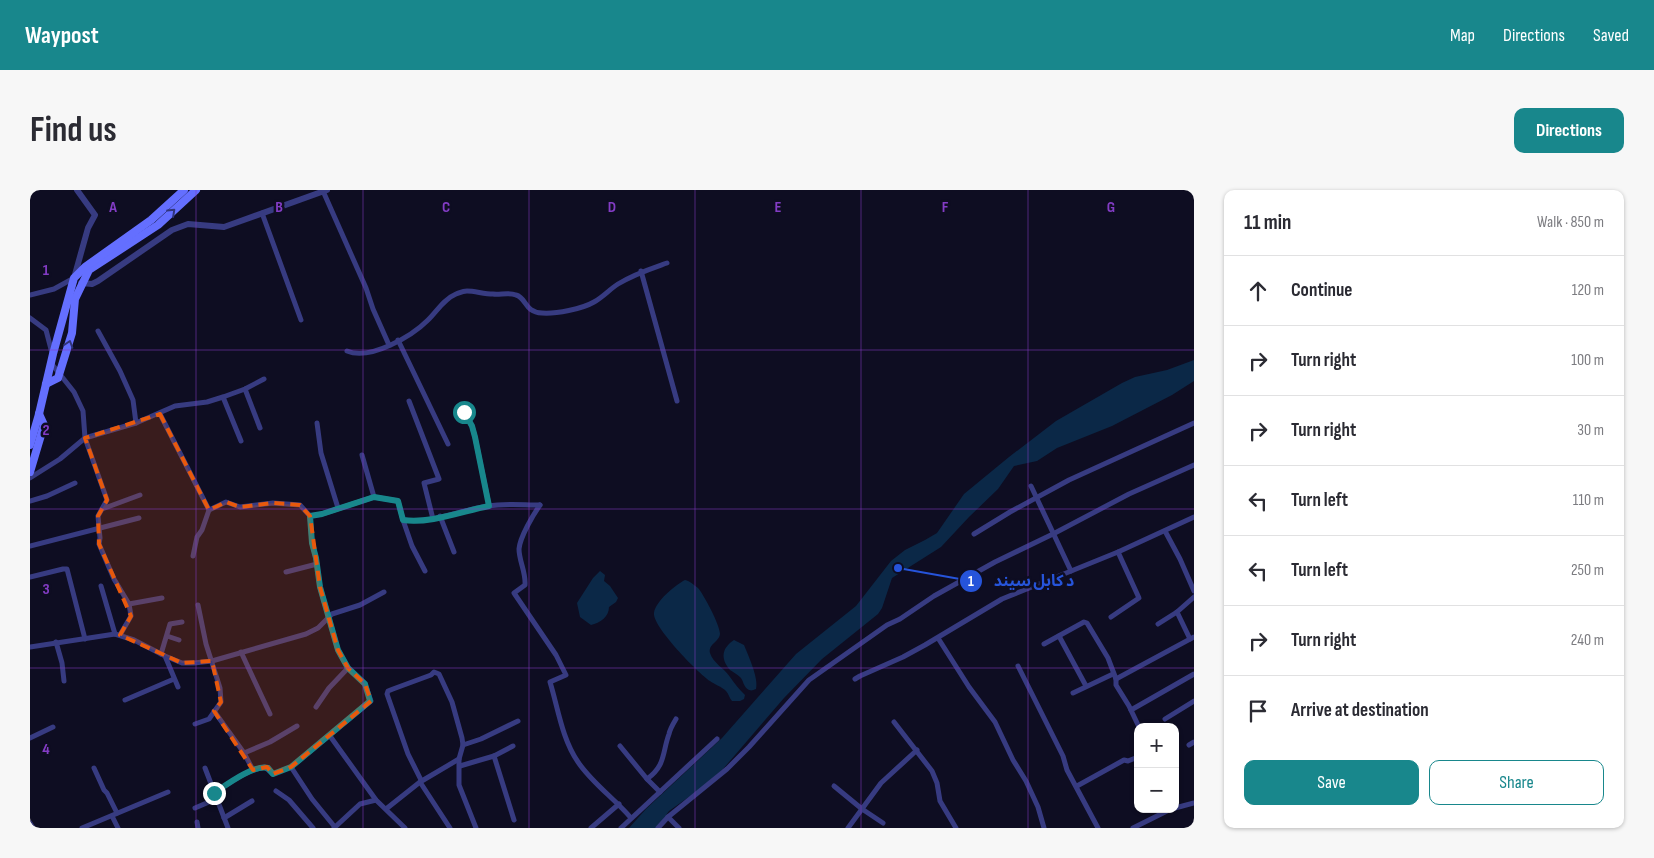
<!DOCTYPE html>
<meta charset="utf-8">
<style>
body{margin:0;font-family:"Sofia Sans Condensed","Noto Sans Arabic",sans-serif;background:#f7f7f7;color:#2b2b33}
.controls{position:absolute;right:15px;bottom:15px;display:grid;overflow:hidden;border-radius:10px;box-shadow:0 1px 4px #0004}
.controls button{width:45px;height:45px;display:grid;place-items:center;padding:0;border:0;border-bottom:1px solid #e1e1e2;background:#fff;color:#2b2b33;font:25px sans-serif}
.stop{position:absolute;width:15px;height:15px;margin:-11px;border:4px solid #18878c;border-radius:50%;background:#fff}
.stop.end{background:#18878c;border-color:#fff;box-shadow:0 1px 5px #0008}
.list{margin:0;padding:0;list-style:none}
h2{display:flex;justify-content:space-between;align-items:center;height:65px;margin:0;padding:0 20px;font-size:21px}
h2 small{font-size:16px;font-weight:400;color:#7c7c81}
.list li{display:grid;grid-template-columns:32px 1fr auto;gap:15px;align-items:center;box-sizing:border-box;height:70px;padding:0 20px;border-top:1px solid #e1e1e2}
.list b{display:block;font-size:19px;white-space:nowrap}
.list em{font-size:16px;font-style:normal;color:#7c7c81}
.actions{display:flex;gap:10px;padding:15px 20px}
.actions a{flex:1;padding:11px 0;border:1px solid #18878c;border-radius:10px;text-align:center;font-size:18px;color:#18878c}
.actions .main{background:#18878c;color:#fff}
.icon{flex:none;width:28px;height:28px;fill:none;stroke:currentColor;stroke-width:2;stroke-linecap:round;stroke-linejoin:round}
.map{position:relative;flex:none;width:1164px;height:638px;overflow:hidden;border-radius:10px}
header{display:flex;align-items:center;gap:30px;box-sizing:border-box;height:70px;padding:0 25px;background:#18878c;color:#fff}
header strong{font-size:24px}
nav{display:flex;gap:28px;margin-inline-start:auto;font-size:18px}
.intro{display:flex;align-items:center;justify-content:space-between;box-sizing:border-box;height:120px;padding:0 30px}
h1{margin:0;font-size:35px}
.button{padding:12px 22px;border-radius:10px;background:#18878c;color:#fff;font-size:18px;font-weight:700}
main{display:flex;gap:30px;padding:0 30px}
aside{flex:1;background:#fff;border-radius:10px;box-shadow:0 1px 4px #0004}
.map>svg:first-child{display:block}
.water{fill:#0b2847}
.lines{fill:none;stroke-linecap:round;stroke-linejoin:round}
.minor{stroke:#373b81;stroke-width:5}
.tertiary{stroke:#373b81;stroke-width:6}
.secondary{stroke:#646fff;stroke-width:8}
.oneway{stroke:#30347a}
.route{stroke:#18878c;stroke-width:6}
.marked{fill:#e8590c;fill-opacity:0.2;stroke:#e8590c;stroke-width:4;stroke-dasharray:10 6;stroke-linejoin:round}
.grid{fill:none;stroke:#833cc5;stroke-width:1;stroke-opacity:0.55}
.grid-label{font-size:16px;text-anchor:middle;font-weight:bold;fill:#833cc5;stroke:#0e0d22;stroke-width:5;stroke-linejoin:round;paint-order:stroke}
.leader{fill:none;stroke:#2654da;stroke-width:2}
.callout-dot{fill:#2654da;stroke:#0e0d22;stroke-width:2}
.mark-label{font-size:15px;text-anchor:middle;font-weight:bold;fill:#fff}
.callout-label{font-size:16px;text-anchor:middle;font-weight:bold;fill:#2654da;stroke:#0e0d22;stroke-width:5;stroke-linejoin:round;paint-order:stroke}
</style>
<header>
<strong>Waypost</strong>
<nav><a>Map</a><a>Directions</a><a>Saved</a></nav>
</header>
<div class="intro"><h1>Find us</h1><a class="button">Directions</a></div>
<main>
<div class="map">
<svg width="1164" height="638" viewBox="0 0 1164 638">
<rect width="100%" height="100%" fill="#0e0d22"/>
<!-- water -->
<g class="water">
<polygon points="1164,170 1164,191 1142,205 1082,236 1027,258 1007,271 984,276 968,299 939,327 911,357 862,388 852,418 848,424 792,469 754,508 693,579 670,599 639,621 627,638 599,638 616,619 692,548 766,464 826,416 861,371 875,360 895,350 907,343 934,304 979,267 1026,231 1092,193 1105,187 1137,180"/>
<path d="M 570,381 L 575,385 L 574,391 L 580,396 L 588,408 L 586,412 L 579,417 C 579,427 570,433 561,435 L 550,427 L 547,413 L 563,388 Z"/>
<path d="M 655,390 C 660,391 664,395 668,398 C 674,405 690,435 690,444 C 689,452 678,454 680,463 C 683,473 694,478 700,487 C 705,494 709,499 715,505 L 714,509 L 710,511 L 702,511 C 699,508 699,504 696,501 C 692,497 684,494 680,491 C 668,483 622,436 624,423 C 625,412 645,395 655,390 Z"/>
<path d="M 704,450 L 714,455 C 718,465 729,488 726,499 C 723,500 722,501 719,500 C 713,497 714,491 710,487 C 707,484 703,482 700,480 C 690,468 692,458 704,450 Z"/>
</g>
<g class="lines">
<!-- minor -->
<g class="minor">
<polyline points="293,1 336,98 343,119 359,155"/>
<polyline points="232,23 271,130"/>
<polyline points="611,81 647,211"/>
<polyline points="0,105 24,99 44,88"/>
<polyline points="0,128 16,140 22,163"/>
<polyline points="68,141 90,181 103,210 106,233"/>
<polyline points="368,150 418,254"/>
<path d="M 317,161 C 340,171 382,146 398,130 C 407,121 414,109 426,104 C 429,103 433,101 437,101 C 445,101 454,104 463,104 C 470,105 479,102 486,105 C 497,108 494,122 512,123 C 526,124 552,119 564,112 C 573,107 580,99 588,94 C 604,84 620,79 637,73"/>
<polyline points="21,173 44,202 53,221 55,248 77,310 68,326 70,348 69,354 84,389 99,414 101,426 90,445"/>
<polyline points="215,199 230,238"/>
<polyline points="193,207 211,251"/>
<polyline points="379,211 409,289 394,293 403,329"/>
<polyline points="434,223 442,236 445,247 459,315"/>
<polyline points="130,224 179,320"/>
<polyline points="287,233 291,263 308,318"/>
<polyline points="332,265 344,307"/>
<polyline points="0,288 30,269 55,248 106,233 145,216 177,212 193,207 215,199 234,189"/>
<polyline points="1001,296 1041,381"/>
<polyline points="0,311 17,306 45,293"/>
<path d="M 510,315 C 503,325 490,347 489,359 C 489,371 496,382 495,395 L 484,403 L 526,465 L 536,485 L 520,492 C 528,518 532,549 548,572 C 562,593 585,609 601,628"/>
<polyline points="72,319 110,305"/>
<path d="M 280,326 L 292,324 L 344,307 L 368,311 L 373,330 C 402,334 430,320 458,316 C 475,313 493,315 510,315"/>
<polyline points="410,326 424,362"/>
<polyline points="373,330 382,356 395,381"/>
<polyline points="1135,341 1150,369 1164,401"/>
<polyline points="944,344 980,322 1039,290 1164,233"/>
<polyline points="0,356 109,328"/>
<path d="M 163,366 L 167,347 L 172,340 L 179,320 L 196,312 L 210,317 L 243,313 L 270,315 L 280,326 L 282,353 L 286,368 L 290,397 L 308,460 L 318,478 L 335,494 L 341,511 L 261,577 L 243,584 L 235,577 C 216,580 200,593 184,603"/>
<polyline points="256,382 287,374"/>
<polyline points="0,387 33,379 37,379 55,449"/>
<polyline points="71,396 85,444"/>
<polyline points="99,414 132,408"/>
<polyline points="1147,422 1160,449"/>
<polyline points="1081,427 1109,408 1088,362"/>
<polyline points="1128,434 1147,422 1164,407"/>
<polyline points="137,446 149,450"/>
<polyline points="1029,446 1056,496"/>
<polyline points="908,448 939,497 965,532 983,570 996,591 1008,617 1014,638"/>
<polyline points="26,452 32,473 34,491"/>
<polyline points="1014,454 1054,432 1057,433 1078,468 1086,489 1086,495 1099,516 1109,537"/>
<polyline points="0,457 85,444 104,450 135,466 152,473 164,473 182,471 276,444 288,438 302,424 330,415 354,402"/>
<polyline points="211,462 240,524"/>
<polyline points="131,464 140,434 152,432"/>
<polyline points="135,466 148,497"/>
<polyline points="988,476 1033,566 1037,580 1068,638"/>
<polyline points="825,489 830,486 873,467 895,455 972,409 1088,362 1164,327"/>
<polyline points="1086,489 1164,447"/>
<polyline points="1043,503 1083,484"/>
<polyline points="95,510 144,489"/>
<polyline points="286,517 299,498 318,478"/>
<polyline points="1101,520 1164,484"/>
<polyline points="184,521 214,563 223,580"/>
<polyline points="1135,529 1164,511"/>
<polyline points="864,532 902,581 907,593 910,611 926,638"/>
<polyline points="165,534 179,529 191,512 190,498 176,454 168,415"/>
<polyline points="300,546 346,610 375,638"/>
<polyline points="0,548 23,537"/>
<polyline points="433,555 451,549 488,531"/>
<polyline points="1159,555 1164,552"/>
<polyline points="590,556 617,589 630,602"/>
<polyline points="214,563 240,552 267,536"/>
<polyline points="464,566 484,630"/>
<polyline points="430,576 464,566 483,556"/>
<polyline points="261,577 282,609 304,636"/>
<polyline points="64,578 74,600 77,603 87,623"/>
<polyline points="175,578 198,638"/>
<path d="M 617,589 C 636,575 632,563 639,544 C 640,539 643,534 646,529"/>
<polyline points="804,596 832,619 853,633"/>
<polyline points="1047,596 1094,570 1098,571 1108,567"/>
<polyline points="246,601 259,610 283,638"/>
<polyline points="165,618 186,609"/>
<polyline points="1145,618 1164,613"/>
<polyline points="356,619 390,592 429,569"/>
<polyline points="82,626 88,638"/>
<polyline points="638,627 649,638"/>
<polyline points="194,628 222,611"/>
<polyline points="167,632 168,638"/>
<polyline points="0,633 3,638"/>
<polyline points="52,638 138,602"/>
<polyline points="304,638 330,614 346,610"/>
<polyline points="420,638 390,592 391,590 378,564 357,504 358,501 363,499 401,485 404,482 409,484 422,512 432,548 433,555 429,569 429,595 446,638"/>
<polyline points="561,638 589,614"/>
<polyline points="591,638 687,549"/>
<polyline points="628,638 638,627 697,579 719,557 779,490 857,435 870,429 904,406 965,372 1023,344 1099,304 1164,275"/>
<polyline points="818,638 851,593 887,560"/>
<polyline points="1103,638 1141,619"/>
</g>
<!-- tertiary -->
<g class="tertiary">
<polyline points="44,88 58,38 65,25 47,0"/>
<polyline points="51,93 62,94 68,91 142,40 158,34 194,37 297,0"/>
</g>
<!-- secondary -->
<g class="secondary">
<polyline points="16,194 28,188 42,143 45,109 59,80 128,35 166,0"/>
<polyline points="0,255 9,224 23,164 44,88 55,77 121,30 154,0"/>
<polyline points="0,282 14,235 9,224"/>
</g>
</g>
<!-- one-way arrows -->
<defs><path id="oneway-chevron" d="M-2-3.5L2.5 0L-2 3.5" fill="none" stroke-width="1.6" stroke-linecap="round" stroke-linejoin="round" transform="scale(1.25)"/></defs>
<g class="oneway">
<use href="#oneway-chevron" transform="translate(142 22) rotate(-43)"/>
<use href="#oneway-chevron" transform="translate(39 154) rotate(-72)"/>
</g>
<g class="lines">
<!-- route -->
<path class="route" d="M 184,603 C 196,595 224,574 238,578 L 243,584 L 261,577 L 340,511 L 335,494 L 318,478 L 308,460 L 290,397 L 286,368 L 282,353 L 280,326 L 292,324 L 344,307 L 368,311 L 373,330 C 400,334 433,321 459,316 L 445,247 L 442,236 L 434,222"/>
</g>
<!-- marked area -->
<path class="marked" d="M 130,224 L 179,320 L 196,312 L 210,317 L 243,313 L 270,315 L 280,326 L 290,397 L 308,460 L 318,478 L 335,494 L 341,511 L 261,577 L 243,584 L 237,577 L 223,580 L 184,521 L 191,512 L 182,471 L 152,473 L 90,445 L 101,426 L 69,354 L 68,326 L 77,310 L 55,248 Z"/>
<!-- grid -->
<path class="grid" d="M 166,0 L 166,638M 333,0 L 333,638M 499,0 L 499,638M 665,0 L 665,638M 831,0 L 831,638M 998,0 L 998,638M 0,160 L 1164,160M 0,319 L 1164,319M 0,478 L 1164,478"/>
<g class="grid-label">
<text x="83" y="22">A</text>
<text x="249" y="22">B</text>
<text x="416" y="22">C</text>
<text x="582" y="22">D</text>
<text x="748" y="22">E</text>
<text x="915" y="22">F</text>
<text x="1081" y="22">G</text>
<text x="16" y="85">1</text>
<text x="16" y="245">2</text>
<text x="16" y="404">3</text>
<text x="16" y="564">4</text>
</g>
<!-- callouts -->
<path class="leader" d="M868 378L941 391"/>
<g class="callout-dot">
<circle cx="868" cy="378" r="5"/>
<circle cx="941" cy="391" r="12"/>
</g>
<g class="mark-label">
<text x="941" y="396">1</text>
</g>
<g class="callout-label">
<text x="1004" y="396">د کابل سيند</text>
</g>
</svg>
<div class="controls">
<button>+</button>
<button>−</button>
</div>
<div class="stop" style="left:434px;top:222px"></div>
<div class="stop end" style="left:184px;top:603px"></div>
</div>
<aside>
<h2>11 min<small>Walk · 850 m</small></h2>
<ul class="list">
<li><svg class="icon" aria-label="ahead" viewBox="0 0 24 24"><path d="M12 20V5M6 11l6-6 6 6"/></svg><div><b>Continue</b></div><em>120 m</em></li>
<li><svg class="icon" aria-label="right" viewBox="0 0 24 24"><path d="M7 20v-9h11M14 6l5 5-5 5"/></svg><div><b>Turn right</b></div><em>100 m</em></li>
<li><svg class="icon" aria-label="right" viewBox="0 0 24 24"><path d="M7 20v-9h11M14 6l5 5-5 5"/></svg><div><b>Turn right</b></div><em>30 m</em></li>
<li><svg class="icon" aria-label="left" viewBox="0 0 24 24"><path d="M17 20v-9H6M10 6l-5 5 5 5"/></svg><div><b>Turn left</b></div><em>110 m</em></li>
<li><svg class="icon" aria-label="left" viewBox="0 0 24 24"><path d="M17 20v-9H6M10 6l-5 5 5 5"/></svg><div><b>Turn left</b></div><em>250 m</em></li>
<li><svg class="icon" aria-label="right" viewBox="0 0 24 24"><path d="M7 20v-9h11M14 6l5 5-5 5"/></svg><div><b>Turn right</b></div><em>240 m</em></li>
<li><svg class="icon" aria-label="arrive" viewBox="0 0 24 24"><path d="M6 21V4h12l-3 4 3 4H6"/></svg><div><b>Arrive at destination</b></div></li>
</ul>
<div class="actions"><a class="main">Save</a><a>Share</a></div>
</aside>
</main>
